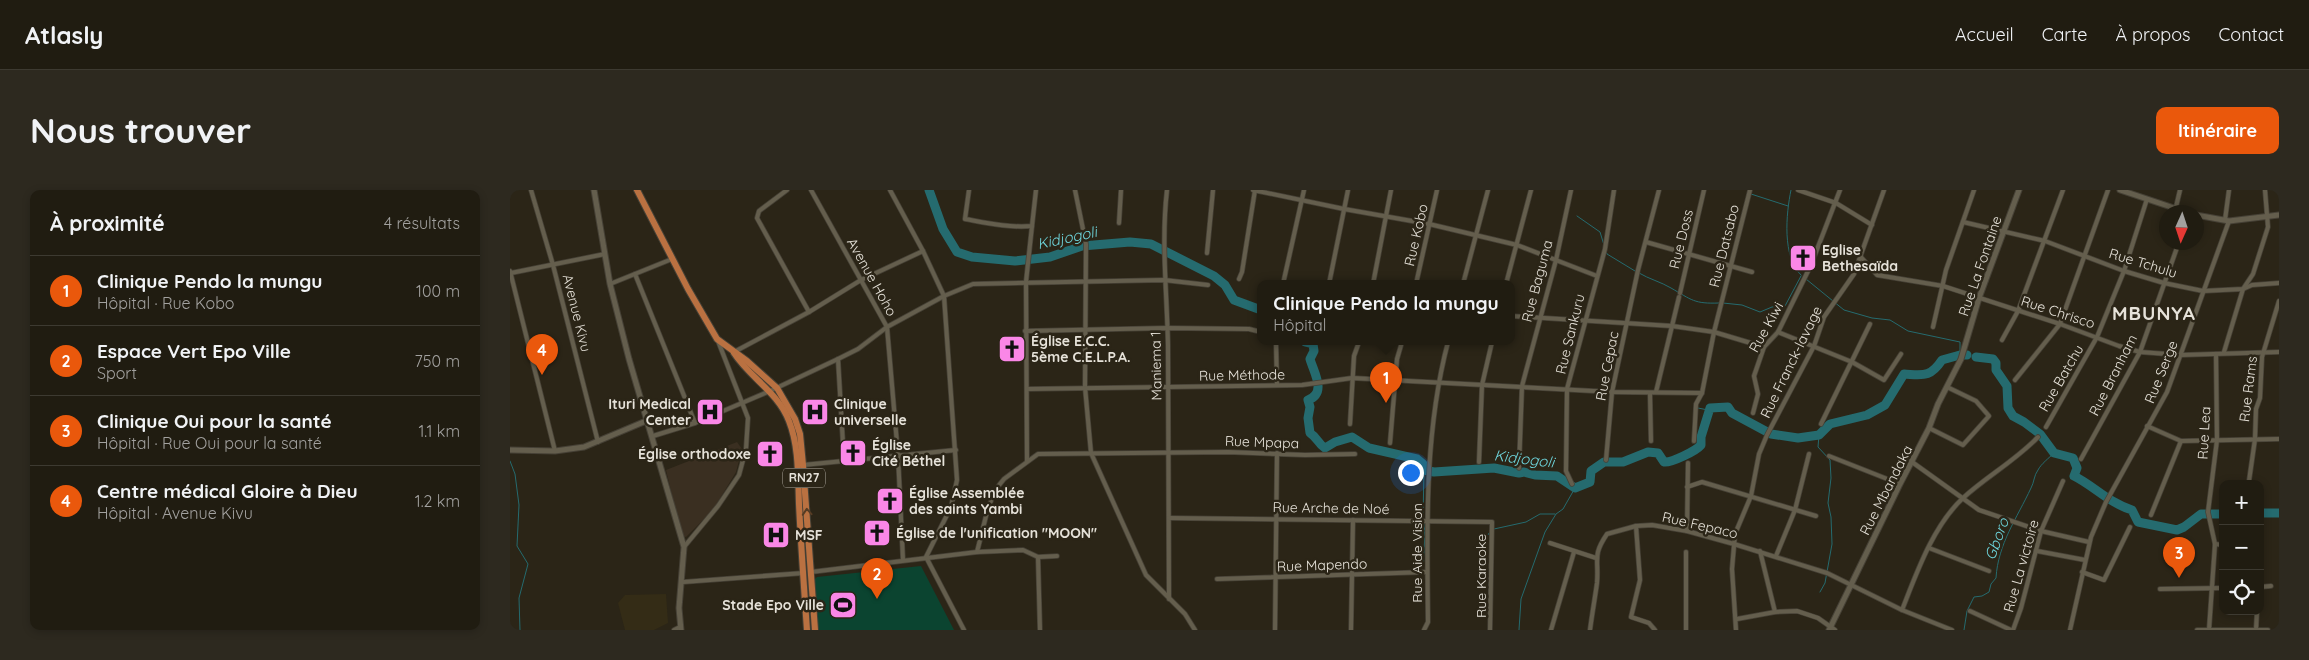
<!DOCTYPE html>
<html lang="fr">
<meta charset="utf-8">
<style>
body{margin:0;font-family:Quicksand,sans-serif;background:#2d291f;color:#f1f3f6}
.controls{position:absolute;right:15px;bottom:15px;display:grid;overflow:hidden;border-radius:10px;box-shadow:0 2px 8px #0003}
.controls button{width:45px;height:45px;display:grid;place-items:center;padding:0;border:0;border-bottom:1px solid #3d3a31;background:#201c11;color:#f1f3f6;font:25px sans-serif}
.compass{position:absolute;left:1649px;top:15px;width:45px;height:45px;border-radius:50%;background:#201c11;box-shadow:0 2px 8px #0003;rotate:183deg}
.you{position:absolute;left:900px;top:282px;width:18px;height:18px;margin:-12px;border:4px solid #fff;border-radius:50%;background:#1a73e8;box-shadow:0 0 0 8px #1a73e833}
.badge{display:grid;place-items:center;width:32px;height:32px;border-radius:50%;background:#ea580c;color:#fff;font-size:16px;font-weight:700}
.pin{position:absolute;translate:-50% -41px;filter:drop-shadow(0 1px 2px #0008)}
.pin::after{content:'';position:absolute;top:26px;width:18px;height:15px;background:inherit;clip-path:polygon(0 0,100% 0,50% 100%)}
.popup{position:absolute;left:747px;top:90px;width:258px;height:65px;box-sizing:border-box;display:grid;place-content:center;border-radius:10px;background:#201c11;filter:drop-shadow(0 1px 4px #0005);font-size:16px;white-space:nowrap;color:#a2a19f}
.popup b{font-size:19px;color:#f1f3f6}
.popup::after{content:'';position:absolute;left:50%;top:100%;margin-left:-10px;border:10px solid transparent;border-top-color:#201c11}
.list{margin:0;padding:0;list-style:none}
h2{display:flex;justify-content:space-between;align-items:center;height:65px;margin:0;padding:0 20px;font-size:21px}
h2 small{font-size:16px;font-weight:400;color:#a2a19f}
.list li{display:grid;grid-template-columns:32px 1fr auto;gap:15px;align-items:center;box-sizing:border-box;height:70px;padding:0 20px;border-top:1px solid #3d3a31}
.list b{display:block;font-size:19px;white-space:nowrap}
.list p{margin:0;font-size:16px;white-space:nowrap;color:#a2a19f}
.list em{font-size:16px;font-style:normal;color:#a2a19f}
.icon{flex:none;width:28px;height:28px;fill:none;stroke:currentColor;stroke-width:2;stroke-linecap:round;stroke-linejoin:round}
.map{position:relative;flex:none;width:1769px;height:440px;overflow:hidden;border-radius:10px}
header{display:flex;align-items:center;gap:30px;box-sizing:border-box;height:70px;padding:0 25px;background:#201c11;border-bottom:1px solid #3d3a31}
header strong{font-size:24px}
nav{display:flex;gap:28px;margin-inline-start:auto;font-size:18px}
.intro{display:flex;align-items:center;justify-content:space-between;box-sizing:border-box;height:120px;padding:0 30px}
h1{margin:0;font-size:35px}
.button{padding:12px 22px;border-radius:10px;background:#ea580c;color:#fff;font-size:18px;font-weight:700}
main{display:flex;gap:30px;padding:0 30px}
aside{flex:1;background:#201c11;border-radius:10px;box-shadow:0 2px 8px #0003}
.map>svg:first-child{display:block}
.commercial{fill:#3a2f21}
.built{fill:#342c16}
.green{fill:#0b4430}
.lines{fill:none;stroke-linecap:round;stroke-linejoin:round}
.stream{stroke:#256b6f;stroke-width:1}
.river{stroke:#256b6f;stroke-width:9}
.minor-casing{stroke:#464136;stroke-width:5.5}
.tertiary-casing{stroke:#464136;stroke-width:7}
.primary-casing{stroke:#464136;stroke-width:8}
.minor{stroke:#645e4d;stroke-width:4}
.tertiary{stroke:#645e4d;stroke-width:5}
.primary{stroke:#ba7141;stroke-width:6}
.oneway{stroke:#563c24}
.labels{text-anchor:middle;stroke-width:5;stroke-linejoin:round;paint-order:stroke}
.shield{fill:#2b2517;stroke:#aea99f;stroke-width:1}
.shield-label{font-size:12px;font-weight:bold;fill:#e6e2d9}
.street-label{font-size:14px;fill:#e6e2d9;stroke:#2b2517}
.poi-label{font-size:14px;font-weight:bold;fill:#e6e2d9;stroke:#2b2517;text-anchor:start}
.water-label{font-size:15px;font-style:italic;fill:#6fd8df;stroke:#2b2517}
.district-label{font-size:19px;font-weight:bold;letter-spacing:1px;fill:#e6e2d9;stroke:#2b2517}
</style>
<header>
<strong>Atlasly</strong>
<nav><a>Accueil</a><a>Carte</a><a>À propos</a><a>Contact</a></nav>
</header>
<div class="intro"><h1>Nous trouver</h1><a class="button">Itinéraire</a></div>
<main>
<aside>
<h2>À proximité<small>4 résultats</small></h2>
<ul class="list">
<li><span class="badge">1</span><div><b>Clinique Pendo la mungu</b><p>Hôpital · Rue Kobo</p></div><em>100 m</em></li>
<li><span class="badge">2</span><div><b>Espace Vert Epo Ville</b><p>Sport</p></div><em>750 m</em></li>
<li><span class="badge">3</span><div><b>Clinique Oui pour la santé</b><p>Hôpital · Rue Oui pour la santé</p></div><em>1.1 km</em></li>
<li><span class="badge">4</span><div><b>Centre médical Gloire à Dieu</b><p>Hôpital · Avenue Kivu</p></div><em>1.2 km</em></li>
</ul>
</aside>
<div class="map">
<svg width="1769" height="440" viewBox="0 0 1769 440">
<rect width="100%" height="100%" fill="#2b2517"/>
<!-- commercial -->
<polygon class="commercial" points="227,252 232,259 226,282 203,320 176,347 172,346 156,280"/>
<!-- built -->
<polygon class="built" points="156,404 158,433 144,440 115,440 108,413 115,405"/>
<!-- green -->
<polygon class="green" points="411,376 444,440 307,440 304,390 307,387"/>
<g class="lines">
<!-- stream -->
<g class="stream">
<path d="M 1281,0 C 1276,24 1272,67 1291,85"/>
<polyline points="1241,4 1278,16"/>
<polyline points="1067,26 1090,42 1094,55"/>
<polyline points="1096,61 1097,64 1125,81"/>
<path d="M 1129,83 C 1139,89 1151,92 1161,98 C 1182,110 1184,114 1209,113"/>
<polyline points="1296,89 1334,120 1362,128 1380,130 1398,141 1450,152 1450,165"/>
<polyline points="1213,113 1232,115 1250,122 1262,117 1275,116 1291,86"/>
<polyline points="1188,218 1198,220"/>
<polyline points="1309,245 1308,257 1320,270 1321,288 1318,313 1321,327 1322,354 1315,393 1310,402"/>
<polyline points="0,271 5,284 9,315 7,356 18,374 9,408 10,440"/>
<polyline points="913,329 914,280"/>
<polyline points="984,339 1016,332 1030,324 1045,324"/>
<polyline points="974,350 980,342"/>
<polyline points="913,376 915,345 914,334"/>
<polyline points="1009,440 1011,409 1035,342 1046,324 1053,319 1065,298"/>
<path d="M 1454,440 L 1457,421 L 1464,407 L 1472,406 L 1479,402 L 1481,394 L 1486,388 C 1488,354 1507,328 1521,298 C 1524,293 1524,285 1528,280 C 1531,274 1539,268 1544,263"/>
</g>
<!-- river -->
<g class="river">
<polyline points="419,0 433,39 447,62 462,67 505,71 540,67 572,56 620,52 641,54 704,86 715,95 724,110 751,120"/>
<path d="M 795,152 L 803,154 L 804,161 L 800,169 C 804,183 817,203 798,210 L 800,217 L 798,228 L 800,243 C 808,248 808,254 815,258 L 825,252 L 842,247 L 859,258 L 907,269 L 913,274 L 914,280 L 924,282 L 984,278 L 1009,283 L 1014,282 L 1025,285 L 1047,286 L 1065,298 L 1080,292 L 1081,281 L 1094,272 L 1113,272 L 1138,262 L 1148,263 L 1154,272 C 1161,273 1186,261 1191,255 L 1191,247 L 1200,218 L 1218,217 L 1222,223 L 1261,244 L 1288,248 L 1309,245 L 1320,234 L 1357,225 L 1375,215 L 1394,184 C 1413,185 1420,188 1432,170 L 1450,165 L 1457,165"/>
<path d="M 1466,167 L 1483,169 L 1486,173 L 1486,180 L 1497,196 L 1498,218 L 1503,226 L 1514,232 L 1530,244 L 1544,263 L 1563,268 L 1567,278 L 1564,286 C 1584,296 1599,313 1622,320 L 1628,332 L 1667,340 L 1674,337 L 1691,324 L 1713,324"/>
<polyline points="1750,323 1769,323"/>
</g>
<!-- minor casing -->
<g class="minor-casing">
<g id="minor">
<polyline points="21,0 43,75 88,252"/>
<polyline points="277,0 249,21 247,28 299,122"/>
<polyline points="301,0 377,137 388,265 393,370"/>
<polyline points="380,0 413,61 434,106 447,290 441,317 416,367 454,440"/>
<path d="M 459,0 L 455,29 C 477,33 499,38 522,36 L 526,0"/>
<polyline points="565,0 576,54 575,197 581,263 636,385 675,424 685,440"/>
<path d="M 657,0 C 651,52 657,103 658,155 C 659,240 659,325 659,409"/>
<polyline points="743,0 834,19 919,34 1007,55 1087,86"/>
<polyline points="1288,0 1326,13 1362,35"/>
<polyline points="1666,17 1670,0"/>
<polyline points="1715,30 1719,0"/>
<polyline points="1453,32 1535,51 1614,81 1654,93 1693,101 1733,99 1742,95 1769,93"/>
<polyline points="609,33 611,0"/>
<polyline points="1136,52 1242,82"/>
<polyline points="697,63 703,0"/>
<polyline points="1350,66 1367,85 1433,96 1550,134 1609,156 1630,162 1671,165 1769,162"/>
<polyline points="0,81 45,261"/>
<polyline points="1,83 95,64"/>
<polyline points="125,84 185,233 143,246"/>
<polyline points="729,89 732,82 745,0"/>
<polyline points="100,94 162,69"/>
<polyline points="773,94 794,0"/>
<polyline points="819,94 838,0"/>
<polyline points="863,94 881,0"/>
<polyline points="906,94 927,0"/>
<polyline points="953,94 978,0"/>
<polyline points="996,94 1021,0"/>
<polyline points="1170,103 1194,0"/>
<polyline points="1001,126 1162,136 1204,142 1254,157"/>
<polyline points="1423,137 1436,80 1464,0"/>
<polyline points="515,141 657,138 739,139 751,142"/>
<polyline points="1268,142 1342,172 1374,190 1391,164"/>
<polyline points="1492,150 1508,121 1553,0"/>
<polyline points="766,152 767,195"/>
<polyline points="224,162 299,122 351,90 413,61"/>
<polyline points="1714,162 1733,99 1743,84 1758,37 1755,0"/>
<polyline points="328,169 334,271"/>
<polyline points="1505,190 1550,134 1598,0"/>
<polyline points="517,199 792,195 842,188 1102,202 1192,203"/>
<polyline points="1146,202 1169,107"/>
<polyline points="1140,204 1141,251"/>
<polyline points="1243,223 1248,204 1244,186 1254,157 1268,142 1301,75 1330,0"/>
<polyline points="185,233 260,201 328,169 348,159 377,137 434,106 463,94 654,90 698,95"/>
<polyline points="840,234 844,166 849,152"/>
<polyline points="1311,234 1360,134"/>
<polyline points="1637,236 1671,251 1769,249"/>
<polyline points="1536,237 1587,147 1614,81 1637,9"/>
<polyline points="1419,238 1453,255 1479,226 1466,211 1437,197"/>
<polyline points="1184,251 1186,214 1192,203 1204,142 1240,0"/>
<polyline points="880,253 887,169 892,152"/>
<polyline points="1319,266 1390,294"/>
<polyline points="1571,269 1630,162 1669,52"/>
<polyline points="1096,270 1102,202 1128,80 1149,0"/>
<polyline points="517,271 516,92 522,36"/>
<polyline points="969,272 972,195 982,152"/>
<polyline points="1402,272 1469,320 1531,341 1579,352"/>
<polyline points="293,275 446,260"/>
<polyline points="1009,278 1012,196 1046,70 1061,0"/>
<polyline points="1739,291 1745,249 1746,219 1750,208 1752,167 1769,111"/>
<polyline points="1062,294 1056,281 1057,199 1095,59 1104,0"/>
<polyline points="1177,297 1192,292 1306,326"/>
<polyline points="1641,325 1671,251"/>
<polyline points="659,328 982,332 980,440"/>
<polyline points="1126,336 1130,390 1121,427 1139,433 1145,440"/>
<polyline points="1177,341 1178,273"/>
<polyline points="1040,353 1086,368"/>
<polyline points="1705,354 1713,355"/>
<polyline points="174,357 208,316 229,285 236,259 238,228 208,151"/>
<polyline points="1419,358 1479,381"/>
<polyline points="1750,359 1750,361"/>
<polyline points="1250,361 1265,422 1287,421 1308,428 1325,440"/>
<polyline points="1527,361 1575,370"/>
<polyline points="467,362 513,360 528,367 547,366"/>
<polyline points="1266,366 1285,320 1299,264"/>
<polyline points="528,367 530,440"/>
<polyline points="301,382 467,362 478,318 486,299 494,289 528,264 718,262 795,265 845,264"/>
<polyline points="1572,382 1594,390 1620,337"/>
<polyline points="707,389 917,382"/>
<polyline points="173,392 294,383"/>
<polyline points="1750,397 1761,396"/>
<polyline points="1650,399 1713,398"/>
<path d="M 1392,420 C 1407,382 1423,336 1453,308 C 1477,286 1505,271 1528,247"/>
<polyline points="1460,421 1501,440"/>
<polyline points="1227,429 1265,422"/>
<polyline points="164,440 170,437"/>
<polyline points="765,440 767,263"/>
<polyline points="841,440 843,330"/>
<path d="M 914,440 L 918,432 C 917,338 914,243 938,152"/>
<polyline points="1041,440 1064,362"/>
<path d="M 1080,440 C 1082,424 1085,408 1087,393 C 1089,369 1082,366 1097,344 L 1126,336 L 1142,335 L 1177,341 L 1224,354 L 1317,383 L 1392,420 L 1442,440"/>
<polyline points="1176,440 1176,362"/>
<polyline points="1226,440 1222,379 1225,344 1241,306 1249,264 1257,245 1304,156 1314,127 1344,84 1374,0"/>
<polyline points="1503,440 1511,418 1531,341 1553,291"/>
<polyline points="1560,440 1581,347 1596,312 1657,202 1719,31"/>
<polyline points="1687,440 1758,440"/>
<polyline points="1699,440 1705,354 1698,322 1707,250 1706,164"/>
<polyline points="1746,440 1747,421"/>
</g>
</g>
<!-- tertiary casing -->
<g class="tertiary-casing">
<g id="tertiary">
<polyline points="84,0 100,94 119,169 174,357 169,418 171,440"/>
<polyline points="1610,0 1676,22"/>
<polyline points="1686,25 1719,31 1769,25"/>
<polyline points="0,260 45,261 74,257 136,231"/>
<polyline points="1319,440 1390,294 1419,238 1428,214 1451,169 1469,108 1509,0"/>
</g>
</g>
<!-- primary casing -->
<g class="primary-casing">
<g id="primary">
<polyline points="127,0 178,99 207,149 237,171 267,198 285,229 290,244 293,275 305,440"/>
<path d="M 224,163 C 240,188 268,202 279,231 C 289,256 288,287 289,314 C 291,356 294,398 297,440"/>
</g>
</g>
<!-- minor -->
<use href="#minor" class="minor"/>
<!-- tertiary -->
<use href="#tertiary" class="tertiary"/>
<!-- primary -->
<use href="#primary" class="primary"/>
</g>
<!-- one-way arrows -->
<defs><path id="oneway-chevron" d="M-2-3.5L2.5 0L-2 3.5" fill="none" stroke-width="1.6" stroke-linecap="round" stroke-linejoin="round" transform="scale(1.25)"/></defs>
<use class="oneway" href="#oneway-chevron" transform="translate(297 322) rotate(-94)"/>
<!-- icons -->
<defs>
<g id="church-square" transform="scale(1.4375)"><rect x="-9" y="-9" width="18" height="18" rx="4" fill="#fa87e7" stroke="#2b2517"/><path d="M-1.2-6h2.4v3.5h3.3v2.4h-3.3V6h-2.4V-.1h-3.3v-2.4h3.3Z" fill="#111"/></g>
<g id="hospital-square" transform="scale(1.4375)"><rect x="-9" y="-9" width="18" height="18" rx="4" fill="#fa87e7" stroke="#2b2517"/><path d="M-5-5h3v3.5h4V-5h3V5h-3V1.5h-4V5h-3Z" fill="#111"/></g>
<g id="stadium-square" transform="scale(1.4375)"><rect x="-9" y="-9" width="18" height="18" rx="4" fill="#fa87e7" stroke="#2b2517"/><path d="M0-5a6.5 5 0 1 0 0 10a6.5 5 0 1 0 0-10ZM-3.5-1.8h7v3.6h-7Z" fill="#111"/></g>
</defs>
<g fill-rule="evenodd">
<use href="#church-square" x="1293" y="68"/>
<use href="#church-square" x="502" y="159"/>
<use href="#hospital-square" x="200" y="222"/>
<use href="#hospital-square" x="305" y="222"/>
<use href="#church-square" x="343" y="263"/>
<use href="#church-square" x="260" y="264"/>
<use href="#church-square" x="380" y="311"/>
<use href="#church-square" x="367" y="343"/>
<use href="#hospital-square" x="266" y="345"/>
<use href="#stadium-square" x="333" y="415"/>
</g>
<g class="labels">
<!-- shield labels -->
<rect class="shield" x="273" y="278.5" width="42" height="19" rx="4"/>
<g class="shield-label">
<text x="294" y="292">RN27</text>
</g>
<!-- street labels -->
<g class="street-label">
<text transform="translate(906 45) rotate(-77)" y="5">Rue Kobo</text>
<text transform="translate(1171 49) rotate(-76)" y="5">Rue Doss</text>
<text transform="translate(1214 56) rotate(-76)" y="5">Rue Datsabo</text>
<text transform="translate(1633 73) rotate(17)" y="5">Rue Tchulu</text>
<text transform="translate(1470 76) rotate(-71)" y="5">Rue La Fontaine</text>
<text transform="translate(362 87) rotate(61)" y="5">Avenue Hoho</text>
<text transform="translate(1027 91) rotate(-75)" y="5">Rue Baguma</text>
<text transform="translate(1548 122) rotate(18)" y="5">Rue Chrisco</text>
<text transform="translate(67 123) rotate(76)" y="5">Avenue Kivu</text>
<text transform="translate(1256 137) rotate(-61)" y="5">Rue Kiwi</text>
<text transform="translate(1060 144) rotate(-76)" y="5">Rue Sankuru</text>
<text transform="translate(1281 172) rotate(-64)" y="5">Rue Franck-lavage</text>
<text transform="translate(646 176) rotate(-91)" y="5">Maniema 1</text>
<text transform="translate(1097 176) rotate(-79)" y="5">Rue Cepac</text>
<text transform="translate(1651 182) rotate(-68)" y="5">Rue Serge</text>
<text transform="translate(732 185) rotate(-1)" y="5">Rue Méthode</text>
<text transform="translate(1603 185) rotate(-63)" y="5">Rue Branham</text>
<text transform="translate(1551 188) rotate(-60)" y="5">Rue Batchu</text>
<text transform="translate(1738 199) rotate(-83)" y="5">Rue Rams</text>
<text transform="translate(1694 243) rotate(-87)" y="5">Rue Lea</text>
<text transform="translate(752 252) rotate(2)" y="5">Rue Mpapa</text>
<text transform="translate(1376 300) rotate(-63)" y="5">Rue Mbandaka</text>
<text transform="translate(821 318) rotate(1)" y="5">Rue Arche de Noé</text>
<text transform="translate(1190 335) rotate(13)" y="5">Rue Fepaco</text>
<text transform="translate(907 363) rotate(-90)" y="5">Rue Aide Vision</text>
<text transform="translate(812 375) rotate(-2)" y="5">Rue Mapendo</text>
<text transform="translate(1511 376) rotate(-74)" y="5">Rue La victoire</text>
<text transform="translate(971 386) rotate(-90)" y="5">Rue Karaoke</text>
</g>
<!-- poi labels -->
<g class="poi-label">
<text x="1312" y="65">Eglise<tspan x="1312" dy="16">Bethesaïda</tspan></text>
<text x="521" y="156">Église E.C.C.<tspan x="521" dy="16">5ème C.E.L.P.A.</tspan></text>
<text x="181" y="219" text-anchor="end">Ituri Medical<tspan x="181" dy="16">Center</tspan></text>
<text x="324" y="219">Clinique<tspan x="324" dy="16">universelle</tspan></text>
<text x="362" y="260">Église<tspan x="362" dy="16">Cité Béthel</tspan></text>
<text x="241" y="269" text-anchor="end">Église orthodoxe</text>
<text x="399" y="308">Église Assemblée<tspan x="399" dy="16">des saints Yambi</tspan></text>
<text x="386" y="348">Église de l'unification "MOON"</text>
<text x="285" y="350">MSF</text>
<text x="314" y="420" text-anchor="end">Stade Epo Ville</text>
</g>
<!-- water labels -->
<g class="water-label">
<text transform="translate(557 48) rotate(-12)" y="5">Kidjogoli</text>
<text transform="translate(1014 269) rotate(7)" y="5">Kidjogoli</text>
<text transform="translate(1487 349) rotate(-70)" y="5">Gboro</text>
</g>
<!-- district labels -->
<g class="district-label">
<text x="1644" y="130">MBUNYA</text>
</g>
</g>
</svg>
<div class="controls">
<button>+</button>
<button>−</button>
<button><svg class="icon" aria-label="locate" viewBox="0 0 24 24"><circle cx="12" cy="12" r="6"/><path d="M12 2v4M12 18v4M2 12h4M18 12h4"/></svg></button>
</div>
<svg class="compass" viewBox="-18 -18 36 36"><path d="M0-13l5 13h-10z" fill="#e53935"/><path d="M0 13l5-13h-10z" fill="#a2a19f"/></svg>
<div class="you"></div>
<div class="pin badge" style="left:876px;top:213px">1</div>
<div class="popup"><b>Clinique Pendo la mungu</b>Hôpital</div>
<div class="pin badge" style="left:367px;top:409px">2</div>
<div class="pin badge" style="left:1669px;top:388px">3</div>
<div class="pin badge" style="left:32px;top:185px">4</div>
</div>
</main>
